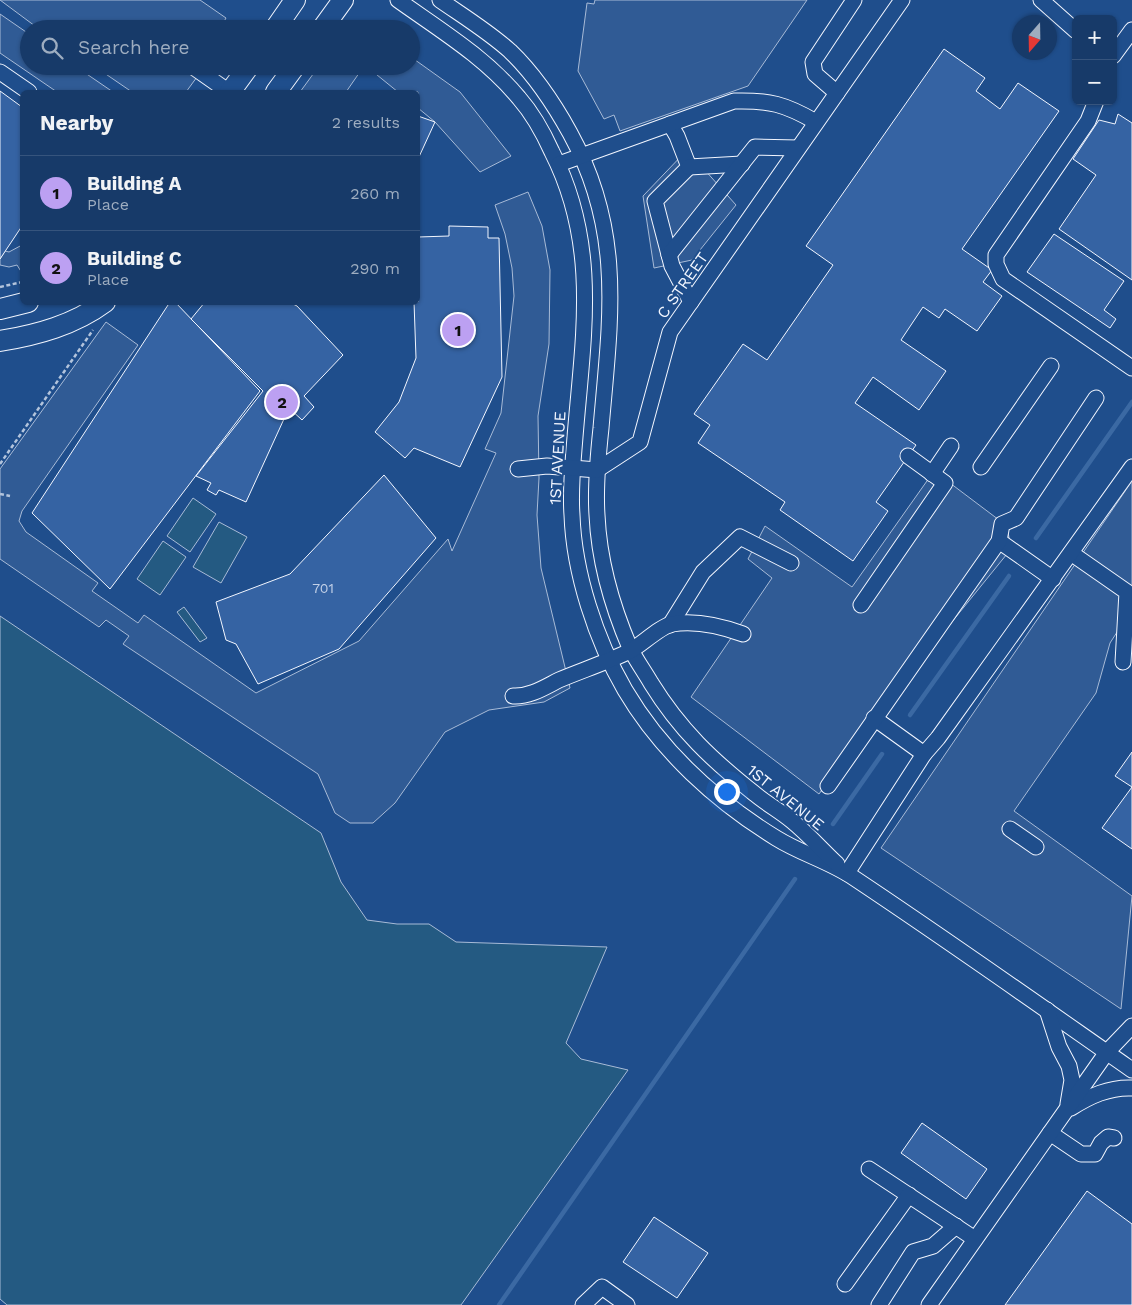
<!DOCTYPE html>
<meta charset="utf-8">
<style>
body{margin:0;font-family:"Work Sans",sans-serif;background:#20416f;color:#f1f3f6}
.controls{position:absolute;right:15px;top:15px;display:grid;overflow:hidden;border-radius:8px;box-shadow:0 1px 4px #0004}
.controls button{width:45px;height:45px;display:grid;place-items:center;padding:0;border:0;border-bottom:1px solid #36547d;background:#173a69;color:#f1f3f6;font:25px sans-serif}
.compass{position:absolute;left:1012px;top:15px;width:45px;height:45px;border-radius:50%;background:#173a69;box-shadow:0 1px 4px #0004;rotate:200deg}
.you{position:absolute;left:726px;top:791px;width:18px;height:18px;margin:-12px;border:4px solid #fff;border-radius:50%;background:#1a73e8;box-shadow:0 0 0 8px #1a73e833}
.badge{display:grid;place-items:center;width:32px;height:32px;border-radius:50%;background:#bca0f2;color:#111;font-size:16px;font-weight:700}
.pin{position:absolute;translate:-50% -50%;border:2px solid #fff;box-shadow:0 1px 5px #0006}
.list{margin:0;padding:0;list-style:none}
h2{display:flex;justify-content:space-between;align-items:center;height:65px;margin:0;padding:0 20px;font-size:21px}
h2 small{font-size:16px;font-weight:400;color:#9eadc0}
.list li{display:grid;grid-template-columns:32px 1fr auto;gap:15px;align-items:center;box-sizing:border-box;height:75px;padding:0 20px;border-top:1px solid #36547d}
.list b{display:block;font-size:19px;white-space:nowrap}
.list p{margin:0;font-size:16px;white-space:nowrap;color:#9eadc0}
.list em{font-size:16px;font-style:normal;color:#9eadc0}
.icon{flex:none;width:28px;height:28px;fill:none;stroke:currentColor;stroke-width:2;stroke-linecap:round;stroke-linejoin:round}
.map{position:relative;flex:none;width:1132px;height:1305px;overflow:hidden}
.search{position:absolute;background:#173a69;box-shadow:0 1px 4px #0004;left:20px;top:20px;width:400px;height:55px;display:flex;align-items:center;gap:12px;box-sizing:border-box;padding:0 18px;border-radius:28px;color:#9eadc0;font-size:19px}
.panel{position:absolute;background:#173a69;box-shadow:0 1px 4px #0004;left:20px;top:90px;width:400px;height:215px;border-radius:8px}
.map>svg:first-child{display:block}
.green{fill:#245a82;stroke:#a8bbd7}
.parking{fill:#305b95;stroke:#a8bbd7}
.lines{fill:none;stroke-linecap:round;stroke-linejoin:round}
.stream{stroke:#3b69a3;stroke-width:4.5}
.building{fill:#3563a3;stroke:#f2f6ff}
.minor-casing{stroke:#f2f6ff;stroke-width:17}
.major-casing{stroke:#f2f6ff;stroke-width:22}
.path{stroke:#b3c4dc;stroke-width:2.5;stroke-dasharray:4 2.5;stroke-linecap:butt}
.minor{stroke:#1f4e8c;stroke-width:15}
.major{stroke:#1f4e8c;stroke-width:20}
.labels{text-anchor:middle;stroke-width:4;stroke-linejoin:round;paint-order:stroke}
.number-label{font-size:14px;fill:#c3d1e8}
.street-label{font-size:16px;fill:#f2f6ff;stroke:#1f4e8c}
</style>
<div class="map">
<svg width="1132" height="1305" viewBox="0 0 1132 1305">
<rect width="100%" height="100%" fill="#1f4e8c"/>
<!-- green -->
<g class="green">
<polygon points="193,498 216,514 190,552 167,536"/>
<polygon points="219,522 247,537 221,583 193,567"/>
<polygon points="163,541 186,557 160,595 137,579"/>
<polygon points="184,607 207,638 200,642 177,612"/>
<polygon points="0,616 321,833 341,882 367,920 397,924 429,924 456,942 607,947 566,1043 581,1059 628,1070 461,1305 7,1305 0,1299"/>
</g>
<!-- parking -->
<g class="parking">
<polygon points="0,0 200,0 226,18 222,25 224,29 39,29"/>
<polygon points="595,0 807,0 748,86 620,131 614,115 604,119 578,71 587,3 594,4"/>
<polygon points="0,14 29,34 29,66 75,66 113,92 57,92 0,53"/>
<polygon points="411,57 460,92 511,156 480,172 435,122 418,108 418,92 398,92 366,66 411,66"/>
<polygon points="94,66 205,66 186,92 132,92"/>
<polygon points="319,66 364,66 346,92 300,92"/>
<polygon points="687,150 736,205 692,260 654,268 643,196"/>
<polygon points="528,192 542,226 550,270 549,344 538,416 539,478 537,515 541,568 570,688 544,702 489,710 445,732 395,803 373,823 350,823 335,813 318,774 123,644 129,636 106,620 99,627 0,559 0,469 106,322 138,345 22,511 19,521 26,532 98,583 92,591 138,623 144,615 256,693 359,641 448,539 452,551 496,453 485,449 501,413 514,296 512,268 505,234 495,205"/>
<polygon points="22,245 22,273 17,265 9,267 0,265 0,259 5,251 9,252"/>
<polygon points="934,471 1007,526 1011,549 874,718 819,794 691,697 772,578 748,559 765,526 852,587"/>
<polygon points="1132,481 1132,609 1110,643 1096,693 1014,811 1132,896 1121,1009 881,848"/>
</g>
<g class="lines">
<!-- stream -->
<g class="stream">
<polyline points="1036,538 1132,402"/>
<polyline points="910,715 1009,576"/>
<polyline points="833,824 882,754"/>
<polyline points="499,1305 795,879"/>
</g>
</g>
<!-- building -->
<g class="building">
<polygon points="944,49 985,78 976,91 1000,109 1018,83 1059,111 962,249 992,270 983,282 1002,296 977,331 945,309 939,318 923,307 901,340 946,371 919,410 873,377 855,403 916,445 876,502 888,511 853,561 780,510 785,502 698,443 710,425 694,414 743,344 767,360 833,265 806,246"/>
<polygon points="0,91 22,107 22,226 0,259"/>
<polygon points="1118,114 1132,123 1132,280 1059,229 1096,175 1073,159 1099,120 1115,124"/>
<polygon points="418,116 435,122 418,159"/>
<polygon points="449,226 488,227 488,238 499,238 502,377 460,467 414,448 405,458 375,432 399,402 416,358 414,302 418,302 418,237 449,236"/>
<polygon points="1054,234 1124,281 1104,310 1116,319 1110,328 1027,272"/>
<polygon points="170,302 175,302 260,391 110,589 32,513"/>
<polygon points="205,302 289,302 297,306 343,355 304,396 314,407 302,420 289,408 246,502 219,490 216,495 207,490 211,483 196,476 263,391 191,319"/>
<polygon points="384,475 436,538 339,649 258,684 236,644 226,640 216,602 290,574"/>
<polygon points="1132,752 1132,849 1102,828 1132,787 1115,776"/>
<polygon points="922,1123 987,1169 966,1199 901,1153"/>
<polygon points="1087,1191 1132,1224 1132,1305 1005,1305"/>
<polygon points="654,1217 708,1253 677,1298 623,1262"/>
</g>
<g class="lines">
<!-- minor casing -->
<g class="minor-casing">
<g id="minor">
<path d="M 398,0 C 440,30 485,57 519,98 C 533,114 543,132 552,152 C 600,246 583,337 575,437 C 573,463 570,489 572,515 C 574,573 596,640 625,690 C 661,751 716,801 776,838 C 800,853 828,861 851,876 C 946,939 1039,1005 1132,1070"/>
<path d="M 440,0 C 463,16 489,32 510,51 C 535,75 554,104 570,133 C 625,233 610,321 601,428 C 598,456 595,486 597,515 C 599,560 612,606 630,648 C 636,660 644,671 651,683 C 680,730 712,760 755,794 C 767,804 780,811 792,821 C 808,834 822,850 837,864"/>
<polyline points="1041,0 1076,31"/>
<polyline points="1113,56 1132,30"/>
<polyline points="192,66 229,92"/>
<polyline points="0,72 29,92"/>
<polyline points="837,93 815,74 813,62 854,0"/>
<polyline points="1096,101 1088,121 996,255 996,264 1003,279 1132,368"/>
<polyline points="670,124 677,136 689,167 655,201 672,266 691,302"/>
<path d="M 559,164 L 734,101 C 769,100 785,104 816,122"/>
<polyline points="689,167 742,164"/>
<polyline points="669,255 755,147 798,148"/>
<polyline points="981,467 1051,366"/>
<polyline points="518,469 547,466 597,470 640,442 670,332 902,0"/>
<polyline points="932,474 951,446"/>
<polyline points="999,541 1053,579"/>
<polyline points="1071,553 1127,592 1123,662"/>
<polyline points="861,605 945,483 908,456"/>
<polyline points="670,625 703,572 740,537 791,563"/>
<path d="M 513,696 C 530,697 545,687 559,680 C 583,670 607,662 630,651 C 641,645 661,626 672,624 C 696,620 721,626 743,634"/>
<polyline points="874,718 924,754"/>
<polyline points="828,786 999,541 1002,524 1016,518 1096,398"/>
<polyline points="1010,829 1036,847"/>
<polyline points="847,873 924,754 938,738 1132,467"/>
<polyline points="1047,1010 1059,1047 1069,1066 1072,1080 1068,1104"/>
<path d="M 1071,1108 C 1090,1096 1109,1087 1132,1088"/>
<polyline points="1050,1133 1081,1154 1095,1154 1101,1143 1108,1137 1114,1138"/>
<polyline points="869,1169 975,1239"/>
<polyline points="845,1284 909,1195"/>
<polyline points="583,1305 602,1287 627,1305"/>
<polyline points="879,1305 913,1252 933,1246 956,1226"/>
<polyline points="929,1305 1107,1052 1132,1026"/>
</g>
</g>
<!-- major casing -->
<g class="major-casing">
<g id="major">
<polyline points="275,29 295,0"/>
<polyline points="322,29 343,0"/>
<polyline points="230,92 249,66"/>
<polyline points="276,92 295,66"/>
<polyline points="0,309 28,302"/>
<path d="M 0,341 C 37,335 74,325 105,302"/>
</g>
</g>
<!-- path -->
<g class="path">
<polyline points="0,287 22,282"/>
<polyline points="0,464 93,330"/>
<polyline points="0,494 10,496"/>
</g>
<!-- minor -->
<use href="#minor" class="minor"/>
<!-- major -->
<use href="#major" class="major"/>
</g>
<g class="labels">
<!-- number labels -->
<g class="number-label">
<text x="323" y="593">701</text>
</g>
<!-- street labels -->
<g class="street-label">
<text transform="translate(682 285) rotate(-55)" y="6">C STREET</text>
<text transform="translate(557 458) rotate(-87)" y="6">1ST AVENUE</text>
<text transform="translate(786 797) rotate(39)" y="6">1ST AVENUE</text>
</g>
</g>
</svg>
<div class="controls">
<button>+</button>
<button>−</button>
</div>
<svg class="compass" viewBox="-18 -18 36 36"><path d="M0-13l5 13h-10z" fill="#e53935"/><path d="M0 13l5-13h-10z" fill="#9eadc0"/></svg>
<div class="you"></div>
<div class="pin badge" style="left:458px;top:330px">1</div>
<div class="pin badge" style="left:282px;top:402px">2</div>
<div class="search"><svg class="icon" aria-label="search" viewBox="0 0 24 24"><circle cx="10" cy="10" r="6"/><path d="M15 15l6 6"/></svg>Search here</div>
<section class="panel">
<h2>Nearby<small>2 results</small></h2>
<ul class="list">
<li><span class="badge">1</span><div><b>Building A</b><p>Place</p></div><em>260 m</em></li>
<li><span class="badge">2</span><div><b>Building C</b><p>Place</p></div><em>290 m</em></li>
</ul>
</section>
</div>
